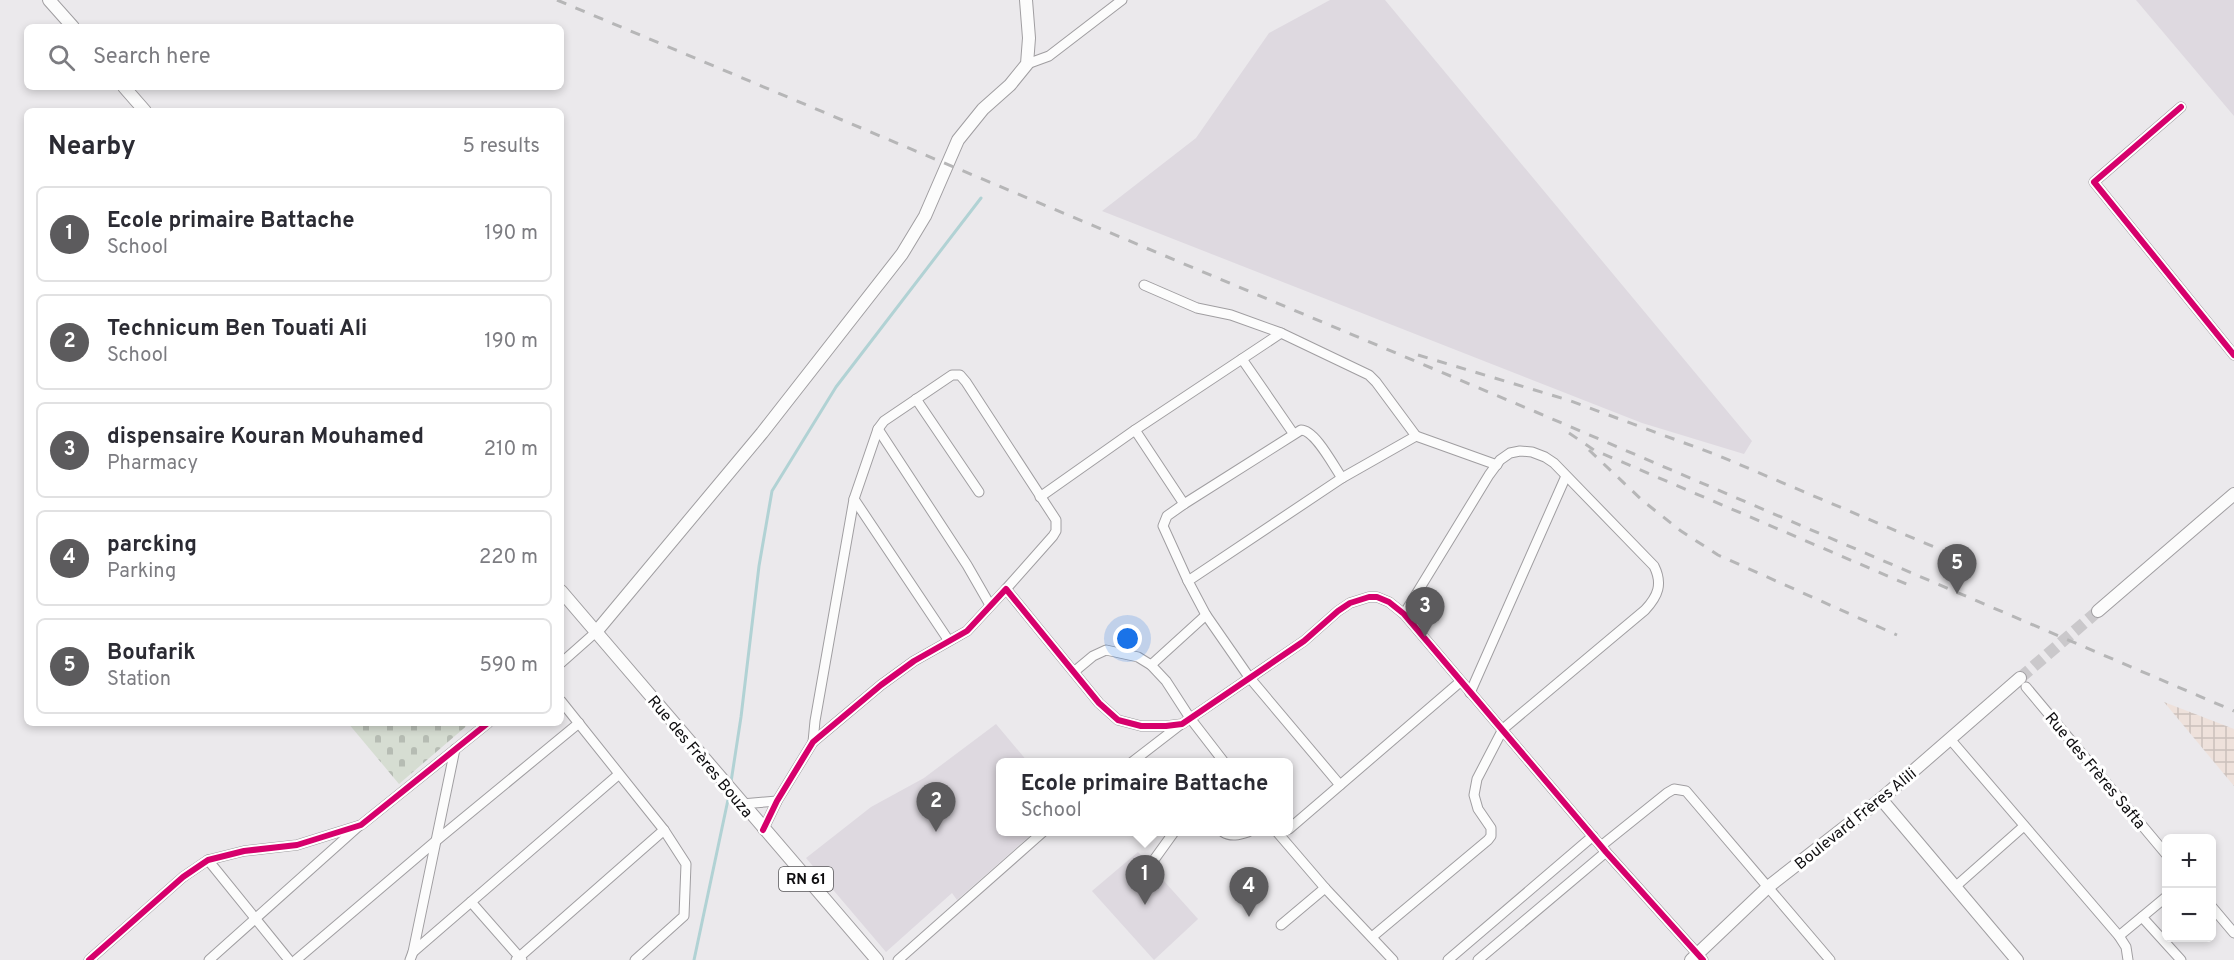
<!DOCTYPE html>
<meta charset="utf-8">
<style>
body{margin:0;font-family:Overpass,sans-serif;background:#f7f7f7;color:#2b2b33}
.controls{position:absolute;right:18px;bottom:18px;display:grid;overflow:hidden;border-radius:9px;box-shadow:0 3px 9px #0003}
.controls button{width:54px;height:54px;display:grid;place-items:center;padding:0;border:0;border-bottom:2px solid #e1e1e2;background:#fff;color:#2b2b33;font:30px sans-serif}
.you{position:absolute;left:1128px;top:639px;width:21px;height:21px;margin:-15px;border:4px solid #fff;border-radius:50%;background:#1a73e8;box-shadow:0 0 0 9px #1a73e833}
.badge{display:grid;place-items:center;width:39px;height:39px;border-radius:50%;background:#5c5b5d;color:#fff;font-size:20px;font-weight:700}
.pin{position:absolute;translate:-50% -50px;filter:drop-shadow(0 2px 3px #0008)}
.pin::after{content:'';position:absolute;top:32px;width:21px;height:18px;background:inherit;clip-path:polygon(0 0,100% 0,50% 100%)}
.popup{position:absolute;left:996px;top:758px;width:297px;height:78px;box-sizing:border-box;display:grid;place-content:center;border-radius:9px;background:#fff;filter:drop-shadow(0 2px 4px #0005);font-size:20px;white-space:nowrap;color:#7c7c81}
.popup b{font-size:22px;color:#2b2b33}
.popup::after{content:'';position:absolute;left:50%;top:100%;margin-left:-12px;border:12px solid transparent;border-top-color:#fff}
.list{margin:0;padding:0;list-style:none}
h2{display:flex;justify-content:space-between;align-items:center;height:78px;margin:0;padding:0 24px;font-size:26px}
h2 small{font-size:20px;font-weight:400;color:#7c7c81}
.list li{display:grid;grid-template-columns:39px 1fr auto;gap:18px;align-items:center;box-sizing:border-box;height:96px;margin:0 12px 12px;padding:0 12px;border:2px solid #e1e1e2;border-radius:9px}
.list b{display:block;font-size:22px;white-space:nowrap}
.list p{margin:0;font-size:20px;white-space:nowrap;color:#7c7c81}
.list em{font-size:20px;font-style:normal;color:#7c7c81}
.icon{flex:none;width:33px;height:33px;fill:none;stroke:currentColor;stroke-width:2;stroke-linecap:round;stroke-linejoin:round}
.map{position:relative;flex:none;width:2234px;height:960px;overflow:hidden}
.search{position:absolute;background:#fff;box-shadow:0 3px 9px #0003;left:24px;top:24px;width:540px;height:66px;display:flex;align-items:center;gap:15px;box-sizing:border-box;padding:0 21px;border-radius:9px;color:#7c7c81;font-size:22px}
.panel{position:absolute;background:#fff;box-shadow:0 3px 9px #0003;left:24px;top:108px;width:540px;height:618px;border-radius:9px}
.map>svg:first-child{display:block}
.built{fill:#ded9e0}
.industrial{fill:url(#industrial-grid)}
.cemetery{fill:url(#cemetery-stones)}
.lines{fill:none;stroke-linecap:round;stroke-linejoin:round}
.stream{stroke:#b1d2d4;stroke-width:3}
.major-tunnel{stroke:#cac8cb;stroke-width:12;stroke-dasharray:12 6;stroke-linecap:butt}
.minor-casing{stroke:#a09ea1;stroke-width:11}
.major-casing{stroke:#a09ea1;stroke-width:14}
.minor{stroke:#fcfcfc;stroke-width:9}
.major{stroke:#fcfcfc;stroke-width:12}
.rail{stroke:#b6b6b7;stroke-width:3;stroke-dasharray:10 10;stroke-linecap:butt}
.cycleway-casing{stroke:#fff;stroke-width:10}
.cycleway{stroke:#d6006c;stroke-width:6}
.labels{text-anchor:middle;stroke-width:6;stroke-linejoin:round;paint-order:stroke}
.shield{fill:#fff;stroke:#575658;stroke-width:1.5}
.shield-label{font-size:15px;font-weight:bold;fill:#0f0e10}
.street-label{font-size:16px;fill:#0f0e10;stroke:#fff}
</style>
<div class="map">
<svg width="2234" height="960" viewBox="0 0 2234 960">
<defs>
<pattern id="industrial-grid" width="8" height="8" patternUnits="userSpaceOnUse" patternTransform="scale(1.5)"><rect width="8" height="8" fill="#eee1db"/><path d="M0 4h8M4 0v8" fill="none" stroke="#cbc0bb"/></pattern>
<pattern id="cemetery-stones" width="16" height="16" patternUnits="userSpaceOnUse" patternTransform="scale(1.5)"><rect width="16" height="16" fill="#d6ddd2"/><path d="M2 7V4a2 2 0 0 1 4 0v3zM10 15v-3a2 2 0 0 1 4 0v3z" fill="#b6bcb3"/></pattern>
</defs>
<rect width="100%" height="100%" fill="#ebe9ec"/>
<!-- built -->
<g class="built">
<polygon points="1330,0 1385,0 1752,441 1744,454 1642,423 1102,211 1196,138 1269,33"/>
<polygon points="2136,0 2234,0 2234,116"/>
<polygon points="996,724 1028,762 1001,762 1001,832 1034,832 957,900 952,893 886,952 806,858 871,807 924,778"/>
<polygon points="1138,852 1198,919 1154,960 1092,891"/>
</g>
<!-- industrial -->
<polygon class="industrial" points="2164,702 2234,729 2234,786"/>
<!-- cemetery -->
<polygon class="cemetery" points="348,723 470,723 399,784"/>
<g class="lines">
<!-- stream -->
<g class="stream">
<polyline points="731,782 741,717 759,566 772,491 836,387 981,198"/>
<polyline points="694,960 729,795"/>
</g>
<!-- major-tunnel -->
<polyline class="major-tunnel" points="2020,678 2098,611"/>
<!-- minor casing -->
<g class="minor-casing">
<g id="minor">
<polyline points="1027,64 1049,56 1122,0"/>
<polyline points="2181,107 2094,182 2234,355"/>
<polyline points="1144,285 1197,308 1231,315 1281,333"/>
<polyline points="1242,359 1293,433"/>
<polyline points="916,399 979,492"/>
<polyline points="878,429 967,565 990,605"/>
<polyline points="1135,430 1184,504"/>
<polyline points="1416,436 1497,465"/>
<polyline points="1040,497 1135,430 1281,333 1369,375 1376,382 1416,436 1342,478 1188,581 1206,615 1249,677 1340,785"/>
<polyline points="854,499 949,641"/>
<path d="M 1188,581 L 1163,526 L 1167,516 L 1184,504 L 1301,430 C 1315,430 1333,465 1342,478"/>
<polyline points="561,663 596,632"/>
<polyline points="1151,665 1206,615"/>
<polyline points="1075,671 1093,656 1106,650 1138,657 1151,665 1166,681 1190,718 1224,762"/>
<polyline points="2026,687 2166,854"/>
<polyline points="1470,693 1566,476"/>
<polyline points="561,701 664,830 686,864 684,916 635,960"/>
<polyline points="1950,739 2119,936 2126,947 2128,960"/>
<polyline points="813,742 815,721 854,499 878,429 884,421 952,375 960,375 966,382 1056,520 1056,531 1053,536 1006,589"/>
<polyline points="1132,762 1180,725"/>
<polyline points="742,804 777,801"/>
<polyline points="1289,829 1460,682"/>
<polyline points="763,830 777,801 813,742 881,685 914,661 967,631 1006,589 1099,703 1118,720 1141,726 1166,726 1182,724 1304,641 1338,611 1350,603 1369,597 1377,597 1389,602 1404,614 1606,852 1703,960"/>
<path d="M 1223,832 C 1231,837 1239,835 1248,832"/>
<polyline points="1277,832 1325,888 1393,960"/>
<polyline points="1601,846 1667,793 1674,789 1686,791 1830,960"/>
<polyline points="208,860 289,960"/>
<polyline points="1151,864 1174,832"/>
<polyline points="1955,887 2024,826"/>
<polyline points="471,902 522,960"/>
<polyline points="2212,907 2234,933"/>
<polyline points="2142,917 2181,960"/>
<polyline points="1281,925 1325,888"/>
<polyline points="2119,936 2166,897"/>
<path d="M 1372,937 L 1488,840 L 1491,836 L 1491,828 L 1478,809 L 1474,795 L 1477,779 L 1503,729 L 1645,610 C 1658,596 1663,584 1654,566 L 1554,463 L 1545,457 L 1532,452 L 1520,451 L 1510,453 L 1500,460 L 1489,475 L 1404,614"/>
<polyline points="413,952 618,775"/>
<polyline points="89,960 183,877 208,860 244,851 297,845 361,825 488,723"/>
<polyline points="209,960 359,826"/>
<polyline points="296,960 437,840 579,723"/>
<polyline points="410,960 413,952 455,749"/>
<polyline points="516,960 664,830"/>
<polyline points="898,960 1043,832"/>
<polyline points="1448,960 1593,836"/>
<polyline points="1478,960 1606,852"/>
</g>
</g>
<!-- major casing -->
<g class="major-casing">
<g id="major">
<polyline points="49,0 73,27"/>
<polyline points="124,87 145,111"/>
<polyline points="561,591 877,960"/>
<polyline points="2098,611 2234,494"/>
<polyline points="596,632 762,433 902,254 925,216 958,140 983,109 1010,85 1027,64 1029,38 1026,0"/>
<polyline points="1881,799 2017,960"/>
<polyline points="1691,960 1768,887 1881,799 2020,678"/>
</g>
</g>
<!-- minor -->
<use href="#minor" class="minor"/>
<!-- major -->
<use href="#major" class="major"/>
<!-- rail -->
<g class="rail">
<polyline points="557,0 1536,412 2234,711"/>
<polyline points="1418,355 1568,400 1717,455 1946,552"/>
<polyline points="1569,433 1594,450 1911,586"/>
<polyline points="1589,450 1643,501 1681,531 1718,555 1897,635"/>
</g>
<!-- cycleway casing -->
<g class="cycleway-casing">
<g id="cycleway">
<polyline points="2181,107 2094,182 2234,355"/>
<polyline points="763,830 777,801 813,742 881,685 914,661 967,631 1006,589 1099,703 1118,720 1141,726 1166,726 1182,724 1304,641 1338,611 1350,603 1369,597 1377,597 1389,602 1404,614 1606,852 1703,960"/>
<polyline points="89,960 183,877 208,860 244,851 297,845 361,825 488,723"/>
</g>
</g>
<!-- cycleway -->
<use href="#cycleway" class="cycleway"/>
</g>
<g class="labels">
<!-- shield labels -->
<rect class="shield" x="779" y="867" width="54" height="24" rx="4.5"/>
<g class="shield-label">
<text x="806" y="884">RN 61</text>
</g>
<!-- street labels -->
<g class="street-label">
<text transform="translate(701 756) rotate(50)" y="6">Rue des Frères Bouza</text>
<text transform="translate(2096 770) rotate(50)" y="6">Rue des Frères Safta</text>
<text transform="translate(1855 818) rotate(-39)" y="6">Boulevard Frères Alili</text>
</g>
</g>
</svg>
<div class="controls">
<button>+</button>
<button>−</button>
</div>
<div class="you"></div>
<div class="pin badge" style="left:1145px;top:905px">1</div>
<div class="popup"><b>Ecole primaire Battache</b>School</div>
<div class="pin badge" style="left:936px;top:832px">2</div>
<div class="pin badge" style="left:1425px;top:637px">3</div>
<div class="pin badge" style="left:1249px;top:917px">4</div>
<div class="pin badge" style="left:1957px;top:594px">5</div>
<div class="search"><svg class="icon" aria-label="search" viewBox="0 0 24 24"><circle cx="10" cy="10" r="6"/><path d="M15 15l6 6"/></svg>Search here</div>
<section class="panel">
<h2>Nearby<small>5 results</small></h2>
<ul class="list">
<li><span class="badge">1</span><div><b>Ecole primaire Battache</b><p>School</p></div><em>190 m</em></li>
<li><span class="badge">2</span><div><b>Technicum Ben Touati Ali</b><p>School</p></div><em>190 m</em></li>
<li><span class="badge">3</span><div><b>dispensaire Kouran Mouhamed</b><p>Pharmacy</p></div><em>210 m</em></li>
<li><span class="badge">4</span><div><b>parcking</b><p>Parking</p></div><em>220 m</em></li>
<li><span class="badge">5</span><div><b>Boufarik</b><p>Station</p></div><em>590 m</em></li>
</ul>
</section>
</div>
